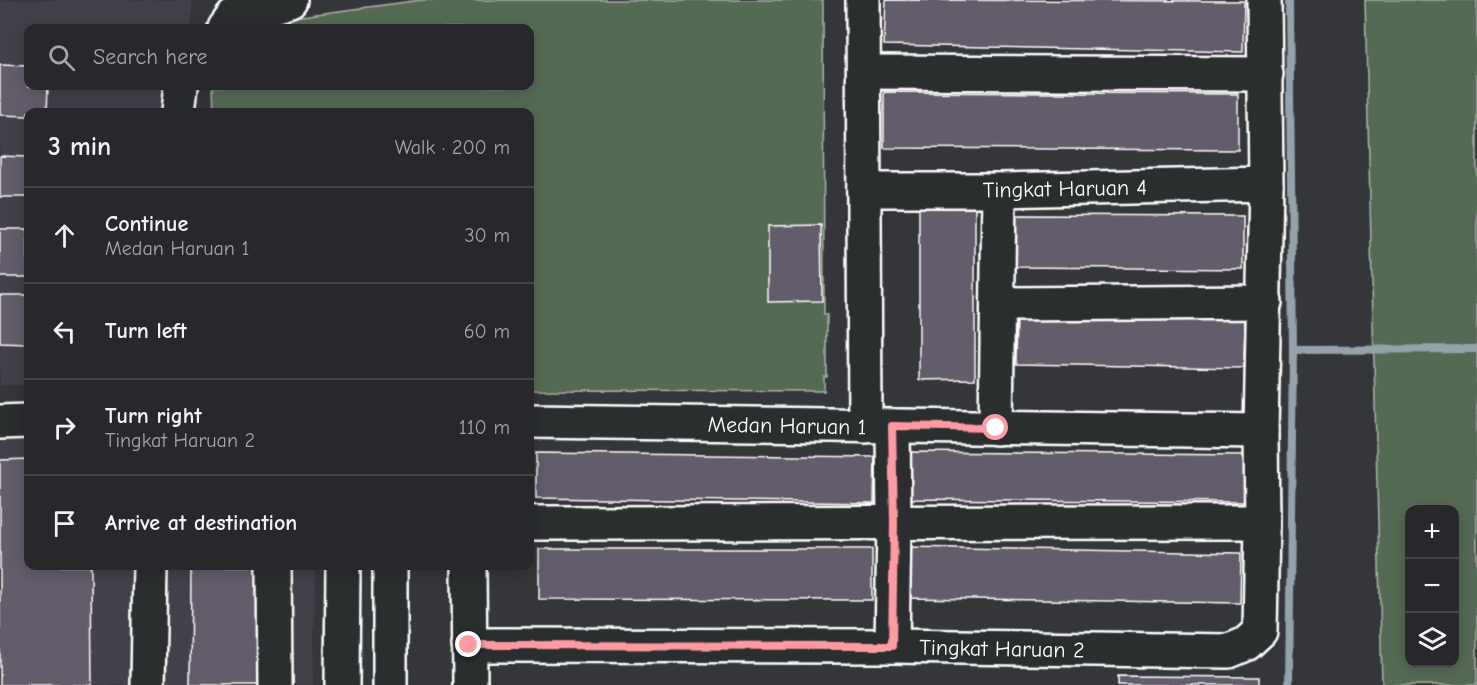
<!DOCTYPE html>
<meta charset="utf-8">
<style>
body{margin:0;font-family:"Comic Neue",sans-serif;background:#343438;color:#f1f3f6}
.controls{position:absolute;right:18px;bottom:18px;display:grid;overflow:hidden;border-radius:12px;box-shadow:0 3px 15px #0003}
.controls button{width:54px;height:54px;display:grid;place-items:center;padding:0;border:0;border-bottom:2px solid #444448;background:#28282c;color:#f1f3f6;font:30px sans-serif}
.stop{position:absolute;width:18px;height:18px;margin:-14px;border:4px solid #ff9aa2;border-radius:50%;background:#fff}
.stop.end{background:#ff9aa2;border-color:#fff;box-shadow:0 2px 6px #0008}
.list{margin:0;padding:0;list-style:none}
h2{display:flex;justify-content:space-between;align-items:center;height:78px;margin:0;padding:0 24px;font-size:26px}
h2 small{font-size:20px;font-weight:400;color:#a5a6a9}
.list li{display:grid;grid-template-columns:39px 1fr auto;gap:18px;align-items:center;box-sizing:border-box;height:96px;padding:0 24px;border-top:2px solid #444448}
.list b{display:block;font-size:22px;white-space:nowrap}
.list p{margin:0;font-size:20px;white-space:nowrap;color:#a5a6a9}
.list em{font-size:20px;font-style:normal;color:#a5a6a9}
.icon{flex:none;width:33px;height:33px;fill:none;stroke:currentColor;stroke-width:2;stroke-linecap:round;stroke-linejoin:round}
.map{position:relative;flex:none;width:1477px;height:685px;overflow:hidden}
.search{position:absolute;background:#28282c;box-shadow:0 3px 15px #0003;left:24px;top:24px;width:510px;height:66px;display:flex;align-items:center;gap:15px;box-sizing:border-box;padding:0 21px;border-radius:12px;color:#a5a6a9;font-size:22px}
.panel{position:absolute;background:#28282c;box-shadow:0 3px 15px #0003;left:24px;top:108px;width:510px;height:462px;border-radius:12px}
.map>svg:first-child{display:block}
.built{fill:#434149}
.green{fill:#556a55;stroke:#aab4aa;stroke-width:1.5;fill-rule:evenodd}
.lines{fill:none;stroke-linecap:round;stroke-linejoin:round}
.stream{stroke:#95a2aa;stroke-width:8}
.building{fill:#635b6b;stroke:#fff;stroke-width:1.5}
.minor-casing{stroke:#fff;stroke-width:38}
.minor{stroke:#2a2d2e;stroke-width:33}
.route{stroke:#ff9aa2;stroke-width:8}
.labels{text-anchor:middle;stroke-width:6;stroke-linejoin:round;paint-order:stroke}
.street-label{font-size:22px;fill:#fff;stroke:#2a2d2e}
</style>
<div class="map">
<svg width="1477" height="685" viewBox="0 0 1477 685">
<rect width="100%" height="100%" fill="#35363a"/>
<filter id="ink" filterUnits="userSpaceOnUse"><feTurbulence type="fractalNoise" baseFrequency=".0167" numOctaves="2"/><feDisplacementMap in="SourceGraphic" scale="12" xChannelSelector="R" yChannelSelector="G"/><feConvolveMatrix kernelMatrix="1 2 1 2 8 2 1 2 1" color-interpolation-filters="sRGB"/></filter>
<g filter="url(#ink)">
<!-- built -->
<g class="built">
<polygon points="0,0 192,0 192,28 28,28 28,86 191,86 191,112 28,112 28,385 0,385"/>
<polygon points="0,439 28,439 28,566 316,566 313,685 0,685"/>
</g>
<!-- green -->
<g class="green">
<polygon points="421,0 823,0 824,315 827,315 827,377 824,377 824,391 530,390 530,112 214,112 213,86 530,86 530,28 251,28 257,22"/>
<path d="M 1365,0 L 1477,0 L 1477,685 L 1382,685 ZM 1410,510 L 1454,510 L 1454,662 L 1410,662 Z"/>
</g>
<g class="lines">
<!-- stream -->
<g class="stream">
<polyline points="1293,350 1477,349"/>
<polyline points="1289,685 1293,350 1289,0"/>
</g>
</g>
<!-- building -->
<g class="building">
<polygon points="886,0 1244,1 1243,52 884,45"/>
<polygon points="0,65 28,66 28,86 48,86 47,112 28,112 28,116 0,115"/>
<polygon points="884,92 1238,94 1238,150 884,148"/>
<polygon points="0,156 28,157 28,197 0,197"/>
<polygon points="919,206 975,206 975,379 919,380"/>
<polygon points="1016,215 1243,216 1243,269 1015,267"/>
<polygon points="821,225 822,301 768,302 768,226"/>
<rect x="0" y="229" width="28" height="48"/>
<polygon points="0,295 28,295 28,344 0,343"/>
<polygon points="1017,315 1245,320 1244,368 1016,364"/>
<polygon points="904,452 1246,455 1245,502 903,499"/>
<polygon points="536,453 875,457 874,503 536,498"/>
<polygon points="28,459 28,566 91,566 92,685 0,685 0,460"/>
<polygon points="905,547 1241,553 1240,603 904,598"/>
<polygon points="539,549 872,549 872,600 539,599"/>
<polygon points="191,566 260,566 259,685 190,685"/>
<polygon points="1118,676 1259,677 1259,685 1118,685"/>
</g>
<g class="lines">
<!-- minor casing -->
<g class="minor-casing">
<g id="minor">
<polyline points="863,0 865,426"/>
<polyline points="225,28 233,17 290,0"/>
<polyline points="864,72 1266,74"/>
<polyline points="178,112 181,86"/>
<polyline points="864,190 999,190 1266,184"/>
<polyline points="998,304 1265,302"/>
<polyline points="530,421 1261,431"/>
<polyline points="0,422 28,421"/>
<polyline points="996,428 999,190"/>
<polyline points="530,523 1262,522"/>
<polyline points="274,566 275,685"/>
<polyline points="469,566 470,685"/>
<polyline points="469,645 892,646 1229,651 1246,644 1260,631 1262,522 1261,431 1266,184 1264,0"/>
<polyline points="892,646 894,522 893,426"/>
<polyline points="148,685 150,566"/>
<polyline points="342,685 343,566"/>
<polyline points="390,685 390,566"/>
</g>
</g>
<!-- minor -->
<use href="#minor" class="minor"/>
</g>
</g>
<g class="lines" filter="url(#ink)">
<!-- route -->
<polyline class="route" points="469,645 892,646 894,522 892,426 996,428"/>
</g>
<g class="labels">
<!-- street labels -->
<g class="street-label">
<text transform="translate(1065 188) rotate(-1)" y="8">Tingkat Haruan 4</text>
<text transform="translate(787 425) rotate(1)" y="8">Medan Haruan 1</text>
<text transform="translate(1002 648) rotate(1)" y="8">Tingkat Haruan 2</text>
</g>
</g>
</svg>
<div class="controls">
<button>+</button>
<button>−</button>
<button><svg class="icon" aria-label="layers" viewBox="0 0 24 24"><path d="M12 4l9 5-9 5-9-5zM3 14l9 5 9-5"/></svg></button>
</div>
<div class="stop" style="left:996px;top:428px"></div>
<div class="stop end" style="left:469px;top:645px"></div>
<div class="search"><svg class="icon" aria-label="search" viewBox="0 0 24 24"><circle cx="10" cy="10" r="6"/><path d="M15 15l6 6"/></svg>Search here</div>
<section class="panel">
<h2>3 min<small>Walk · 200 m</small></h2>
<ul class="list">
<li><svg class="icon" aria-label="ahead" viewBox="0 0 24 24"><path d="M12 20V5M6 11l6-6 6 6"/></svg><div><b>Continue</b><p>Medan Haruan 1</p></div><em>30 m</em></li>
<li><svg class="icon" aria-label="left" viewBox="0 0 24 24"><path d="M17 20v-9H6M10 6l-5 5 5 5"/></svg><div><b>Turn left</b></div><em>60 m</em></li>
<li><svg class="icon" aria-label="right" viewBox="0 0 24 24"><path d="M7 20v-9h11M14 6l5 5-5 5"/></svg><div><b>Turn right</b><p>Tingkat Haruan 2</p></div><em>110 m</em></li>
<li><svg class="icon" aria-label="arrive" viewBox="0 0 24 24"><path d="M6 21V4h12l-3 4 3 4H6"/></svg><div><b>Arrive at destination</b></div></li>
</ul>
</section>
</div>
